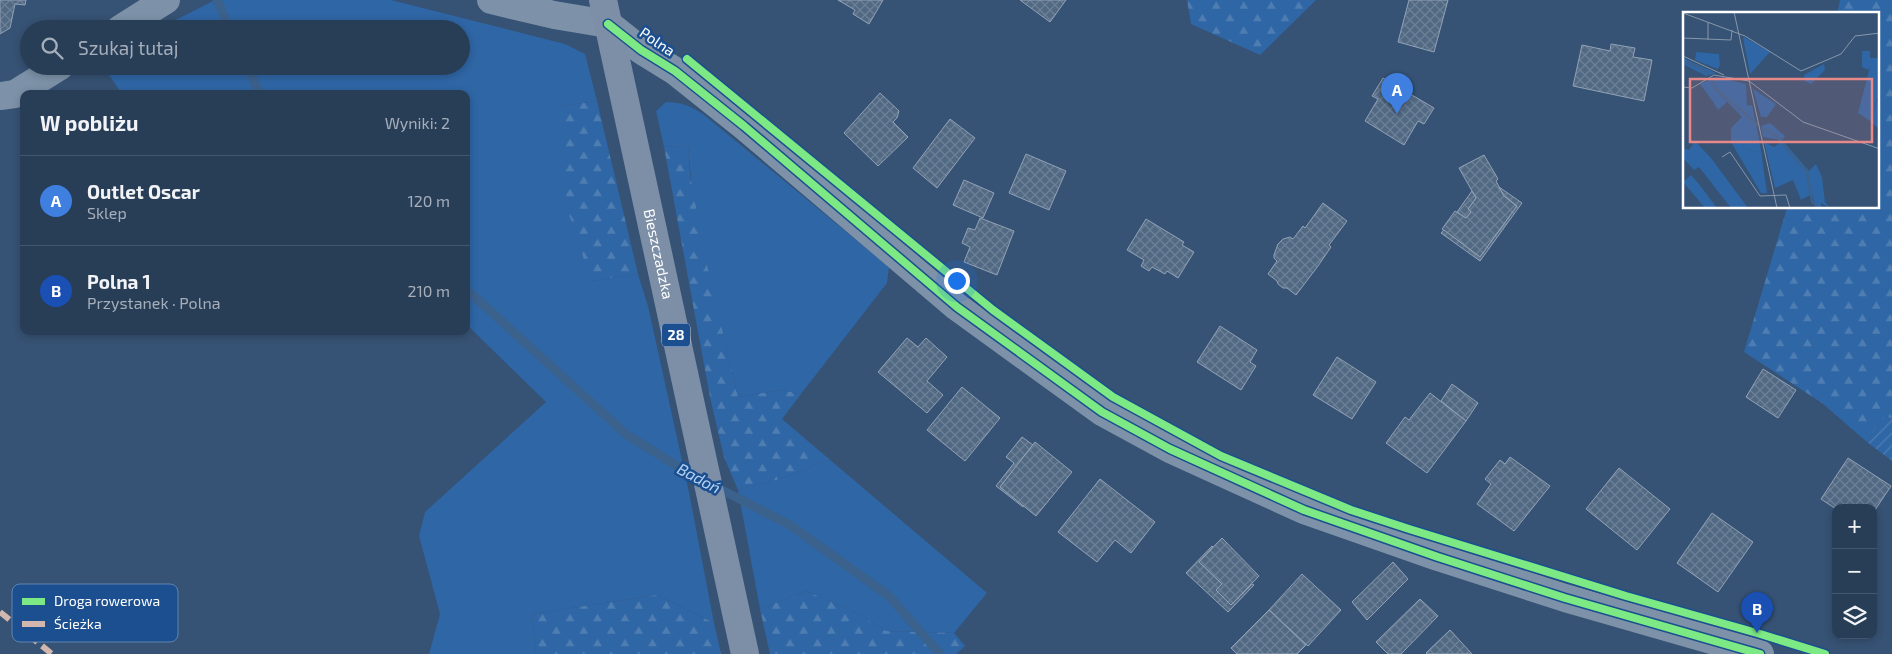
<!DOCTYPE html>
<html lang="pl">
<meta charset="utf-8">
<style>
body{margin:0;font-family:"Exo 2",sans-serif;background:#30455d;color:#f1f3f6}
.controls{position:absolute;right:15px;bottom:15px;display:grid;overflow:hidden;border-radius:10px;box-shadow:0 2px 8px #0003}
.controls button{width:45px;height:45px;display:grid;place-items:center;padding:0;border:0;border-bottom:1px solid #44576d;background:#283e57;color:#f1f3f6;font:25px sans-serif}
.you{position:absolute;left:956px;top:280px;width:18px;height:18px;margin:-12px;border:4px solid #fff;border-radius:50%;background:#1a73e8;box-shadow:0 0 0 8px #1a73e833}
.badge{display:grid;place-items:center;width:32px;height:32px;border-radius:50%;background:#95b2f1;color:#fff;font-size:16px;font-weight:700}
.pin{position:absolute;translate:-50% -41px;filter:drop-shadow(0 1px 2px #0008)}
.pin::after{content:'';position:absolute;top:26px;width:18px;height:15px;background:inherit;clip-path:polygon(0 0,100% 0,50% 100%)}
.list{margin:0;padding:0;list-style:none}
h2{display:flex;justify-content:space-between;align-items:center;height:65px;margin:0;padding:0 20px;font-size:21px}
h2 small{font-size:16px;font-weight:400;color:#a5aeba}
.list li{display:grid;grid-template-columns:32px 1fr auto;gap:15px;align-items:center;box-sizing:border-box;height:90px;padding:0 20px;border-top:1px solid #44576d}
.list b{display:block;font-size:19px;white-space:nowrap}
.list p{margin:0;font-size:16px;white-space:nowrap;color:#a5aeba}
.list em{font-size:16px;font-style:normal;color:#a5aeba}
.icon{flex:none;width:28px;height:28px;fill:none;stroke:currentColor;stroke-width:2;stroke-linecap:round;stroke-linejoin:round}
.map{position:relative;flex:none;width:1892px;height:654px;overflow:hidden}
.search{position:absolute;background:#283e57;box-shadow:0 2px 8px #0003;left:20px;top:20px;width:450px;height:55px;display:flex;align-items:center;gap:12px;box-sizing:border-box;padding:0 18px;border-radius:28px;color:#a5aeba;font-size:19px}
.panel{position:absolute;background:#283e57;box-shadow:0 2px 8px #0003;left:20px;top:90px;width:450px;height:245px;border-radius:10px}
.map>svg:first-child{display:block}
.green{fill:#2f66a5}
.forest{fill:url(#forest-firs)}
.garden{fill:url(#garden-furrows)}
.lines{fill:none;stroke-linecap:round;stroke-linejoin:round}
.stream{stroke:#3b618d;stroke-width:9}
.building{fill:url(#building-cross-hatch);stroke:#92a2b6}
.minor{stroke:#7d92a8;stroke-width:28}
.major{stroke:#7d8ea7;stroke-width:28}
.quiet{stroke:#d1b7ad;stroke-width:6;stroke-dasharray:12 6;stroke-linecap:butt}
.cycleway-casing{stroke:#1b4f8f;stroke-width:11}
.cycleway{stroke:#7ce984;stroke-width:8}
.labels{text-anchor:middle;stroke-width:5;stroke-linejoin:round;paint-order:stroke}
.shield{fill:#1b4f8f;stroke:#bbcadd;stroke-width:1}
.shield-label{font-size:14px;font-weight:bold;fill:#fff}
.street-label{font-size:15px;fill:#fff;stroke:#1b4f8f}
.water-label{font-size:16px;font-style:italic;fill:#b5d3f5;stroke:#1b4f8f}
.inset-river{fill:none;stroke:#3b618d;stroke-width:2.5}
.inset-road{fill:none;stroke:#8697ac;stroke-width:1}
.view{fill:#e88989;fill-opacity:0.15;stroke:#e88989;stroke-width:2.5}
.inset-edge{fill:none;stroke:#fff;stroke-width:2.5}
.key{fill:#1b4f8f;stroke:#5f84b1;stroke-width:1}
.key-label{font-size:14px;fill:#fff}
</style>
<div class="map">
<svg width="1892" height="654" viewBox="0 0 1892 654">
<defs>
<pattern id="forest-firs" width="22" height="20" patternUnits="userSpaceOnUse" patternTransform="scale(1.25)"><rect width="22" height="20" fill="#2f66a5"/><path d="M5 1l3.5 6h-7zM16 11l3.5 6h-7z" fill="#4e7db2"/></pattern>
<pattern id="garden-furrows" width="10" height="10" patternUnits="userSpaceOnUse" patternTransform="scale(1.25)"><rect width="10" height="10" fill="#2f66a5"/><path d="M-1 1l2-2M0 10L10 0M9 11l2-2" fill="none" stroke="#4e7db2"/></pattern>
<pattern id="building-cross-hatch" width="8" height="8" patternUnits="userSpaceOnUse" patternTransform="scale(1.25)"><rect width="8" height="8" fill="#526984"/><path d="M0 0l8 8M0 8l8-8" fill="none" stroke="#6c8096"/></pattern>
</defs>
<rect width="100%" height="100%" fill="#365274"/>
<!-- green -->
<g class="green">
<polygon points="215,0 391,0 565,44 585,54 597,101 562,106 591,281 638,274 648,306 689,492 714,623 657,595 532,614 536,654 429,654 440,614 419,536 425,512 546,402 466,324 466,94 122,94 103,66 461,66 461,29 158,29"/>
<path d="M 666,102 C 681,102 691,106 703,114 L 889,267 L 887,283 L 801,394 L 782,390 L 738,397 C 719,315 694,231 688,146 L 664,147 L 656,111 Z"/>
<polygon points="829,459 987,593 954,633 886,631 859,614 806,591 760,609 738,490 780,479"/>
</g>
<!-- forest -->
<g class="forest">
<polygon points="1187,0 1316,0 1260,55 1191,24"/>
<polygon points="1840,0 1892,0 1892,418 1883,417 1867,442 1822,403 1744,352 1787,208 1878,208 1878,14 1837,14"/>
<polygon points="597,101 638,274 591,281 566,205 562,106"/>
<polygon points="688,146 690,174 707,265 738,397 782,390 801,394 782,419 829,459 780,479 738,490 724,457 710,397 664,147"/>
<polygon points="806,591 859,614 886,631 954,633 965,646 956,654 770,654 760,609"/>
<polygon points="657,595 714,623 721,654 536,654 532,614"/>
</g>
<!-- garden -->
<polygon class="garden" points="1883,417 1892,418 1892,461 1867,442"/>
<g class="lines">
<!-- stream -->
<g class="stream">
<polyline points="217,0 230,29"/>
<polyline points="247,66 260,94"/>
<polyline points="466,289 627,435 682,469 702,480"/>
<polyline points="714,486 790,525 889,596 940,654"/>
</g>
</g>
<!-- building -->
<g class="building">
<polygon points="0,0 26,0 25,5 15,4 10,28 0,34"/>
<polygon points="838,0 883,0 869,24 853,14 855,10"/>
<polygon points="1020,0 1066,0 1050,22"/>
<polygon points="1409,0 1448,0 1434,52 1398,42"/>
<polygon points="1611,44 1635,48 1633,57 1652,60 1644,101 1573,86 1582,45 1610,51"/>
<polygon points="1383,78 1434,108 1424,124 1418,121 1404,145 1365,121 1378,99 1372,96"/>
<polygon points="880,93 899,111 897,118 893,122 908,137 878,166 844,133"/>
<polygon points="950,119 975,138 937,188 913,168"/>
<polygon points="1026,154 1066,171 1049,210 1009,193"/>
<polygon points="1484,155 1498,179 1496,181 1504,196 1517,206 1480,257 1442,229 1455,211 1466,218 1471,212 1468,209 1476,198 1459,168"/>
<polygon points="964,180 994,193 983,218 953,205"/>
<polygon points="1499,187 1522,203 1480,261 1441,233 1444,230 1480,257 1517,206 1504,196"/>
<polygon points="1472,191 1476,198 1468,209 1471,212 1466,218 1457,212"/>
<polygon points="1323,203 1347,221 1329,245 1331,247 1318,266 1296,295 1287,288 1283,288 1278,284 1277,281 1268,274 1277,261 1274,258 1274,255 1278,244 1283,239 1290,237 1293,239 1303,226 1305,228"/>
<polygon points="980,218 1014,231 997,275 964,262 970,247 962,243 968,228 975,230"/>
<polygon points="1146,219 1184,242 1182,245 1194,252 1178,278 1167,271 1165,274 1152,267 1149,271 1141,266 1144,260 1127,250"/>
<polygon points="1220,326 1257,350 1250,362 1256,366 1241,390 1197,362"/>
<polygon points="907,338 918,347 926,338 947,357 927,381 943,395 927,413 878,372"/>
<polygon points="1337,357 1376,382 1352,419 1313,395"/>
<polygon points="1763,369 1796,390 1778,418 1746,397"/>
<polygon points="1452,384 1478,403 1466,421 1441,401"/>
<polygon points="962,387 1000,418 965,461 927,430"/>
<polygon points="1430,393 1466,421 1427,473 1386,443 1405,417 1409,420"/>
<polygon points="1022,437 1033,445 1000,487 1024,506 1023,507 996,486 1014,463 1006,457"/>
<polygon points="1035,442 1072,472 1036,516 1000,487"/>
<polygon points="1510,457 1550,486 1514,531 1477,504 1491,484 1485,479 1500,460 1505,464"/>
<polygon points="1848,458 1891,486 1873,513 1873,508 1836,509 1821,499"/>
<polygon points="1619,468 1670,509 1637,550 1586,509"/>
<polygon points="1100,479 1155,522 1131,553 1115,540 1097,562 1058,532"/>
<polygon points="1712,513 1753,542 1718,592 1677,563"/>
<polygon points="1222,538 1259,576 1231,605 1216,590 1222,584 1199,562"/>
<polygon points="1212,546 1213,547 1199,562 1222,584 1216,590 1231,605 1252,584 1254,585 1228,612 1186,573"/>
<polygon points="1393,562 1408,579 1367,620 1352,602"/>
<polygon points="1302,574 1341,610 1308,646 1269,610"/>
<polygon points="1420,599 1438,616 1401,654 1388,654 1376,642"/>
<polygon points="1269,610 1306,645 1297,654 1237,654 1231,648"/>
<polygon points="1450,630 1472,654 1427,654 1426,653"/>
</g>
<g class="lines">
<!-- minor -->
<g class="minor">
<polyline points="491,0 554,15 608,24 641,50 675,71 744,126 957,307 1102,412 1170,449 1304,510 1438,557 1565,598 1760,654"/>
<polyline points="120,29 166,0"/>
<polyline points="0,96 15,94 60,66"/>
</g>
<!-- major -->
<path class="major" id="s1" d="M 603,0 L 745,654"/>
<!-- quiet -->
<polyline class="quiet" points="0,612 52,654"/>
<!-- cycleway casing -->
<g class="cycleway-casing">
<g id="cycleway">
<polyline points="608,24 641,50 675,71 744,126 957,307 1102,412 1170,449 1304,510 1438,557 1565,598 1760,654"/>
<polyline points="687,59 993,310 1113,397 1221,456 1351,510 1409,529 1626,596 1757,633 1825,654"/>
</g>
</g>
<!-- cycleway -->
<use href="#cycleway" class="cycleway"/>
</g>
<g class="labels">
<!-- shield labels -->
<rect class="shield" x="662" y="323.5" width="28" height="23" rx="4"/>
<g class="shield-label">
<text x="676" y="340">28</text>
</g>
<!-- street labels -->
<g class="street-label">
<text transform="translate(657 42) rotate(34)" y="5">Polna</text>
<text dy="5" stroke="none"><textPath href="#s1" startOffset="260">Bieszczadzka</textPath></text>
</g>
<!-- water labels -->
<g class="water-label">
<text transform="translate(699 478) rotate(28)" y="6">Badoń</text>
</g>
</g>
<!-- overview -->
<g transform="translate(1683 12)">
<rect width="196" height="196" fill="#365274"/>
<path d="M 61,25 L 87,40 L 67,62 L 60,26 ZM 179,39 L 187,39 L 187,46 L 196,46 L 196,65 L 187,55 L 186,58 L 179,55 ZM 0,46 L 33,61 L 23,64 L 0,52 ZM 33,65 L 63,72 L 64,94 L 69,93 L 76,127 L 70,124 L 62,136 L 72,140 L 78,138 L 84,181 L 78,181 L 48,130 L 48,116 L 59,105 L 31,76 L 33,86 L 30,90 L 17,72 ZM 70,77 L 93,92 L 84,105 L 78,105 ZM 87,111 L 102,124 L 99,128 L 80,125 L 78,114 ZM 100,129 L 126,159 L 133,152 L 139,165 L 142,190 L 147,196 L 138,191 L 138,196 L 133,196 L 129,182 L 118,188 L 110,168 L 92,176 L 81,130 L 91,135 ZM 8,163 L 16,172 L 34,196 L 22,196 L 0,170 Z" fill="#2f66a5"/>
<path d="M 13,40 L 36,42 L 37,53 L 35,57 L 12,48 ZM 141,52 L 142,58 L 128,72 L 122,69 L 121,63 ZM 187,55 L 192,55 L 197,65 L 196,83 L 187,109 L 175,101 ZM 26,76 L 31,76 L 44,90 L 35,98 L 30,90 L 33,86 L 26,82 ZM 70,124 L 76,127 L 78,138 L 72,140 L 62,136 L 58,126 ZM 12,129 L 28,146 L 65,196 L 48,196 L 16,155 L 11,158 L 0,146 L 0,136 L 6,138 ZM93 157a8 8 0 1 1 16 0a8 8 0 1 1-16 0Z" fill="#2f66a5"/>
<path d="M 194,89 L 196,90 L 196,117 L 187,109 Z" fill="#2f66a5"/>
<path class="inset-river" d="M 0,50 L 15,54 L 27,63M 28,67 L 33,77 L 75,113M 78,115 L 93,124 L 124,160 L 129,189 L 135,196"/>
<path class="inset-road" d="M 51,0 L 94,196M 0,1 L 62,24 L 118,59 L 158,42 L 172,24 L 197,21M 0,26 L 48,28 L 49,18M 25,28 L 25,10M 0,44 L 41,63M 0,75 L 9,76 L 31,63 L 66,69 L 120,110 L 197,137M 39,145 L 47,140 L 77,184 L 103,183 L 107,196"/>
<path class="view" d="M 7,67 L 189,67 L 189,130 L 7,130 Z"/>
<rect width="196" height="196" class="inset-edge"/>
</g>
<!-- legend -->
<rect x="12" y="584" width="166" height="58" rx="8" class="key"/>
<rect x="22" y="598" width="23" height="7" fill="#7ce984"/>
<rect x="22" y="621" width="23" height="6" fill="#d1b7ad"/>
<g class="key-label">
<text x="54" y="606">Droga rowerowa</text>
<text x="54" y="629">Ścieżka</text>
</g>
</svg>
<div class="controls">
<button>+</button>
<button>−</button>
<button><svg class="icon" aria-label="layers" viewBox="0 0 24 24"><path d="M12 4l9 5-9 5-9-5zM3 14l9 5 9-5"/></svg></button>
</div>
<div class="you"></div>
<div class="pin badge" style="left:1397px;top:114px;background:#3f7fe0">A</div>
<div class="pin badge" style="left:1757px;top:633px;background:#1a4fb4">B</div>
<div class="search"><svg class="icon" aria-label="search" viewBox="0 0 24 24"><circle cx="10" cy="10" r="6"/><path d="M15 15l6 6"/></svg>Szukaj tutaj</div>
<section class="panel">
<h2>W pobliżu<small>Wyniki: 2</small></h2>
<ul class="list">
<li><span class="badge" style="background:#3f7fe0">A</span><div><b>Outlet Oscar</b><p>Sklep</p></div><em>120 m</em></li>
<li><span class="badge" style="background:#1a4fb4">B</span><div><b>Polna 1</b><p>Przystanek · Polna</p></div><em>210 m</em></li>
</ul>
</section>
</div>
